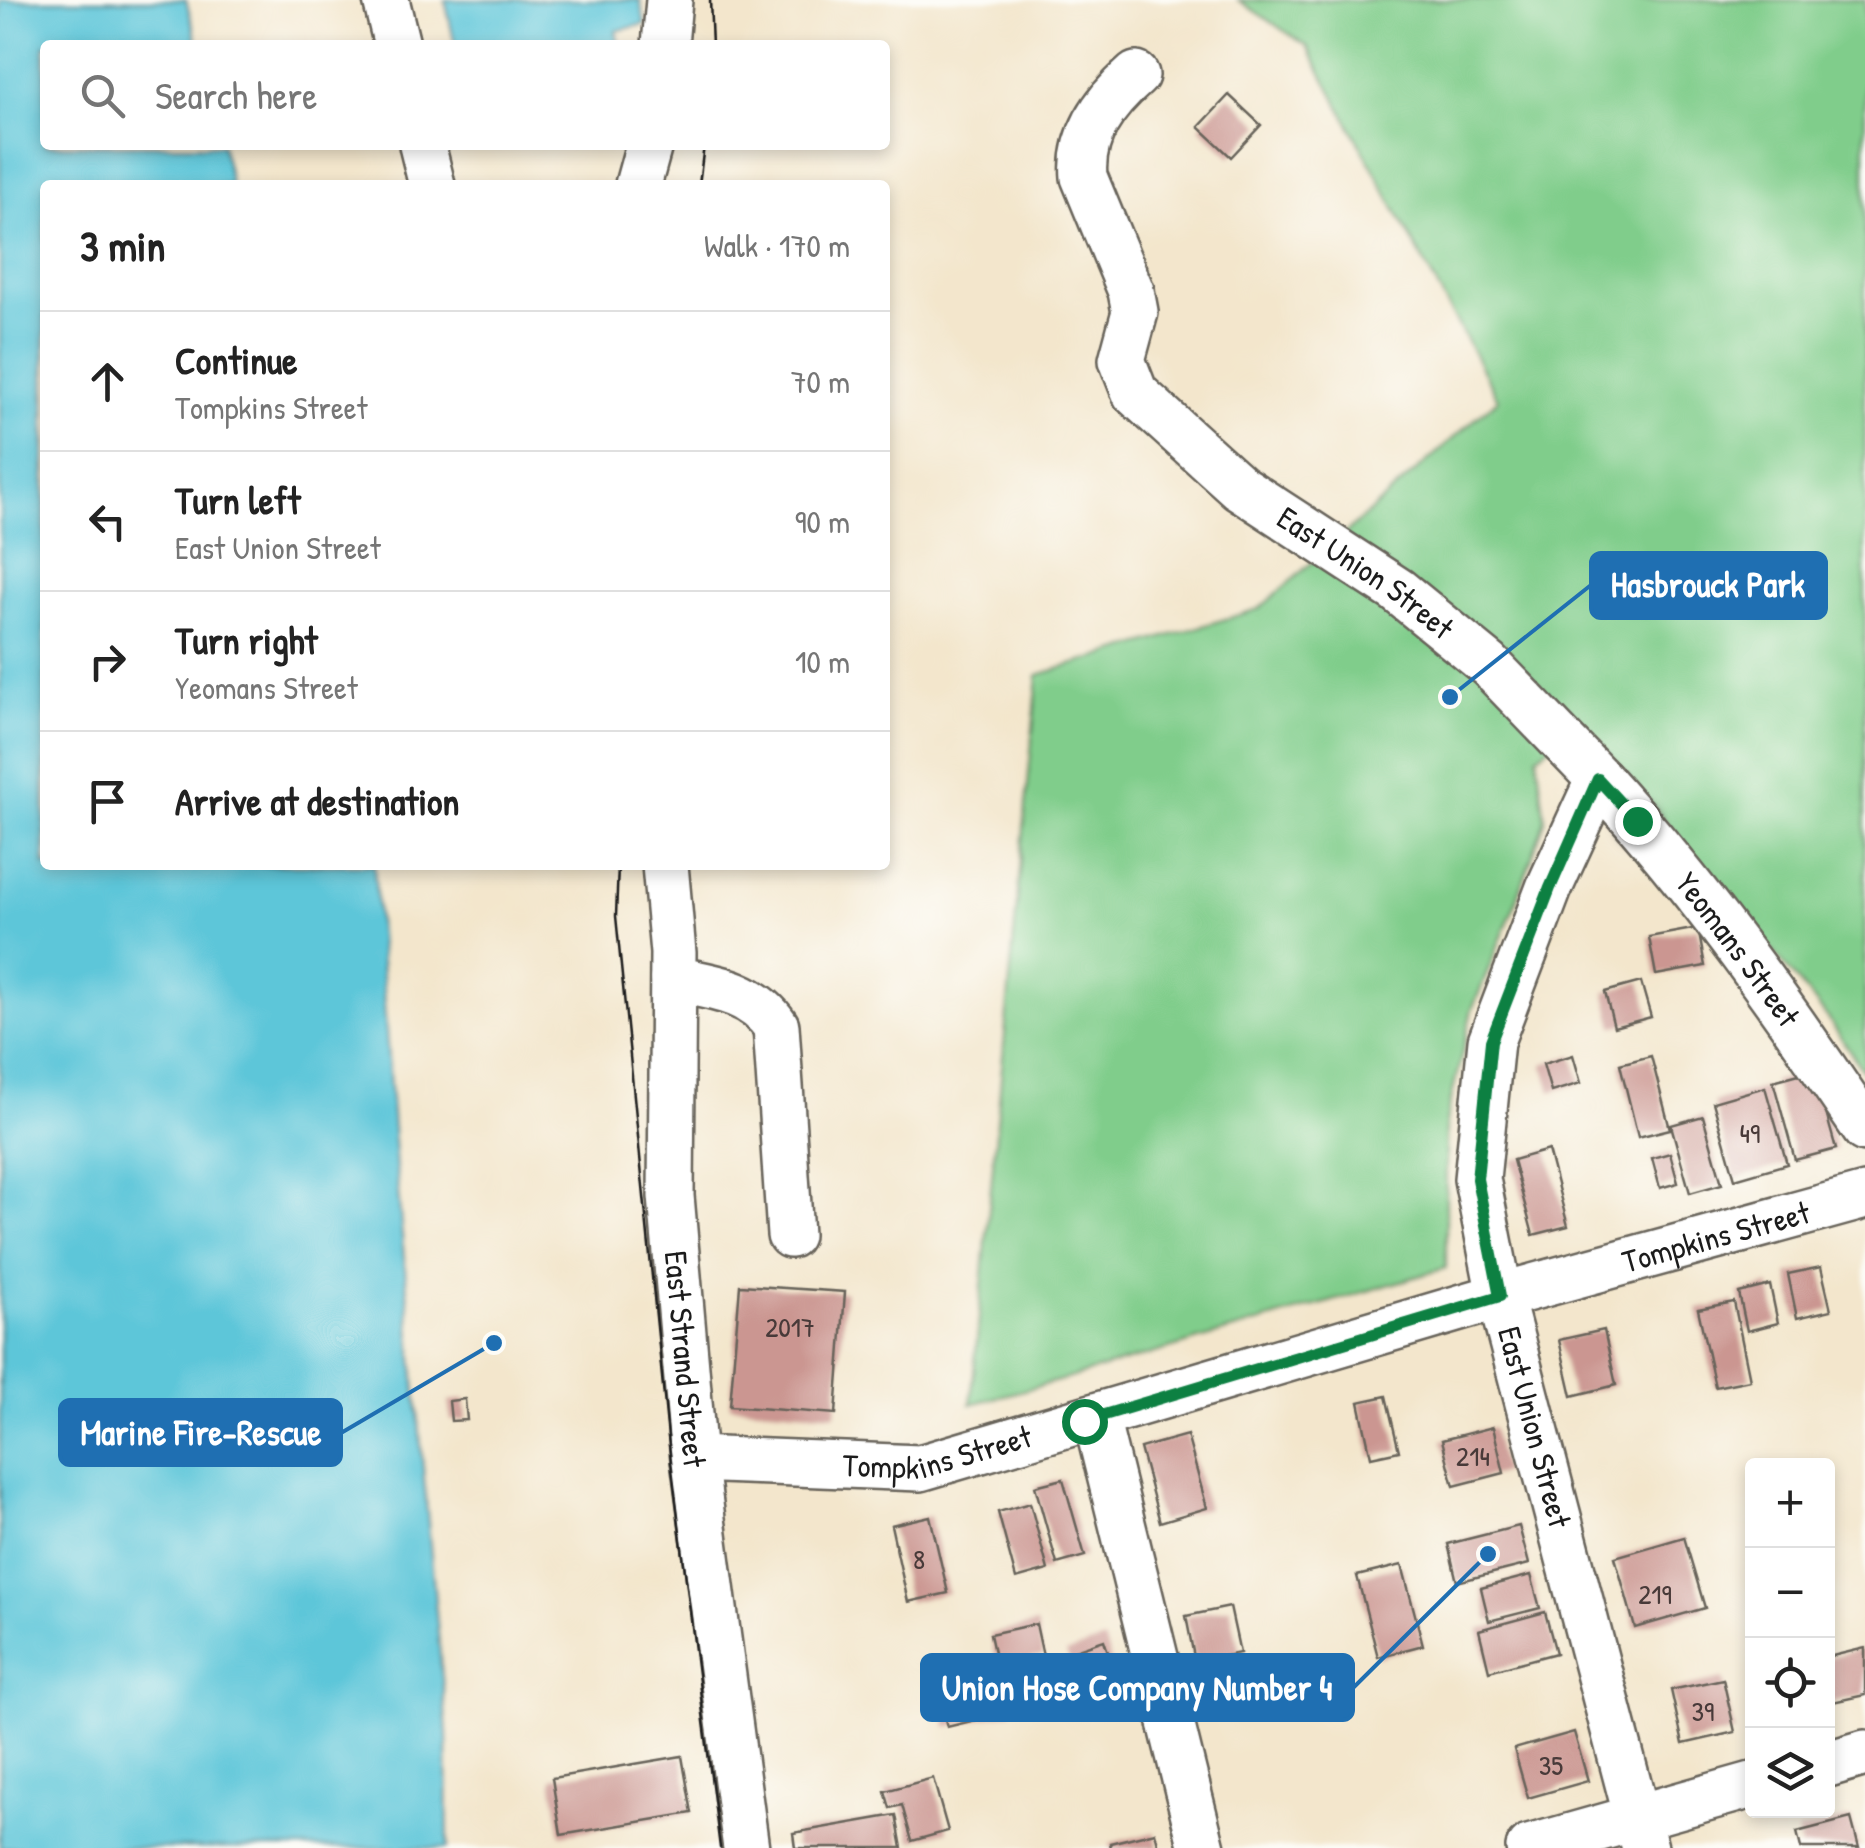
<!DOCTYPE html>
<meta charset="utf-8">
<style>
body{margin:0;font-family:"Patrick Hand",sans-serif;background:#f6f6f6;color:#222}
.controls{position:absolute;right:30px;bottom:30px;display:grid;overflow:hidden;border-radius:10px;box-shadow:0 5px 15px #0003}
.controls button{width:90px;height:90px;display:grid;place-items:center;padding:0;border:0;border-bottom:2px solid #e0e0e0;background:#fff;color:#222;font:50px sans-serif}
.stop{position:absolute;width:30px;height:30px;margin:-22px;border:8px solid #0b8043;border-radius:50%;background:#fff}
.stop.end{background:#0b8043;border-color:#fff;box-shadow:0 2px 10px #0008}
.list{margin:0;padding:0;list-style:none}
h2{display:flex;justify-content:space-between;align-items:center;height:130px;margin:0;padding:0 40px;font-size:42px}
h2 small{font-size:32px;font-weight:400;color:#767676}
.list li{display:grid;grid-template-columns:65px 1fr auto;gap:30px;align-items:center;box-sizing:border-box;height:140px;padding:0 40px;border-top:2px solid #e0e0e0}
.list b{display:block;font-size:38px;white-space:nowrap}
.list p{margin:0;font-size:32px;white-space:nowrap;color:#767676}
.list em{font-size:32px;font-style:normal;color:#767676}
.icon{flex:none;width:55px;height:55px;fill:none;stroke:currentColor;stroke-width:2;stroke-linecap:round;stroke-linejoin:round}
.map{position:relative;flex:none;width:1865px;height:1848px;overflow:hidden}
.search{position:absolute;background:#fff;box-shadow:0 5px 15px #0003;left:40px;top:40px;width:850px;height:110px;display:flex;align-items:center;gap:25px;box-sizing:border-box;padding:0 35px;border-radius:10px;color:#767676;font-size:38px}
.panel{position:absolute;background:#fff;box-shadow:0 5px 15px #0003;left:40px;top:180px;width:850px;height:690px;border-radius:10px}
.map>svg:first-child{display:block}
.green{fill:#80cd8b;stroke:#4e7454;stroke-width:2.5}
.water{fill:#5dc6d9;stroke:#3c717a;stroke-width:2.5}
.building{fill:#cb9691}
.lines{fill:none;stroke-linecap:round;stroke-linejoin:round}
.minor-casing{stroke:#67635a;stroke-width:50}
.minor{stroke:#fff;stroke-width:45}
.tram{stroke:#1c1c1c;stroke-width:2.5}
.route{stroke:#0b8043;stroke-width:12}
.labels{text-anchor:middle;stroke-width:9;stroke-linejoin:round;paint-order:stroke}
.number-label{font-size:28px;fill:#483a39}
.street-label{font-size:32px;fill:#1c1c1c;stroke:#fdfcf7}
.leader{fill:none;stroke:#1f6fb2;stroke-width:4}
.callout-dot{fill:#1f6fb2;stroke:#fdfcf7;stroke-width:4}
.callout{fill:#1f6fb2;stroke:#1f6fb2;stroke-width:4}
.callout-label{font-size:35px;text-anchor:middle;font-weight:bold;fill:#fff}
</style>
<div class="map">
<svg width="1865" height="1848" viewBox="0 0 1865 1848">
<rect width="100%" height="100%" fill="#fdfcf7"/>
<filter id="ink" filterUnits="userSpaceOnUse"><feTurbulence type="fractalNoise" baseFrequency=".01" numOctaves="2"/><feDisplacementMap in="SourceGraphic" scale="20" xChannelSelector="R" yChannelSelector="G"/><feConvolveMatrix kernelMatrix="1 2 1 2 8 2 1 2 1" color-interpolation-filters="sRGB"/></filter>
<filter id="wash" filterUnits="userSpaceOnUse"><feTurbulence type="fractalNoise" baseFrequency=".0048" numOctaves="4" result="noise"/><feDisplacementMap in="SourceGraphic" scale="40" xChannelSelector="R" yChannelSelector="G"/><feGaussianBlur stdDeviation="2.25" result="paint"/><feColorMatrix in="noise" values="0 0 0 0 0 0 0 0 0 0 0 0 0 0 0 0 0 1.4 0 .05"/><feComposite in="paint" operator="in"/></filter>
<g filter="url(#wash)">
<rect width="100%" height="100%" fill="#f3e6cc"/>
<!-- green -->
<polygon class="green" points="1238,0 1865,0 1865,1074 1828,1018 1581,720 1537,756 1545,820 1516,902 1472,1010 1446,1122 1446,1268 1073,1377 971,1404 1038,675 1259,609 1498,399 1307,46"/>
<!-- water -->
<g class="water">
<polygon points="0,0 186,0 198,45 45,45 45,145 222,145 231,185 45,185 45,865 374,865 396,1169 447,1732 448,1848 0,1848"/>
<polygon points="445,0 640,0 645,24 616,31 619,45 455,45"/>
</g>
<g id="blocks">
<!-- building -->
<g class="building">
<polygon points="1229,95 1261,125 1231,157 1199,127"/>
<polygon points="1698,928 1705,966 1656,975 1649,937"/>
<polygon points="1641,982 1651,1017 1614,1027 1605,992"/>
<polygon points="1573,1055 1581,1083 1551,1092 1543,1064"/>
<polygon points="1651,1056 1670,1129 1638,1137 1620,1064"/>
<polygon points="1814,1070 1836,1149 1795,1160 1773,1081"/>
<polygon points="1765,1087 1787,1164 1735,1179 1713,1102"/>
<polygon points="1703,1116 1722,1184 1690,1193 1671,1125"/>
<polygon points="1548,1150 1568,1226 1533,1235 1513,1160"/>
<polygon points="1670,1153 1678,1183 1660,1188 1652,1158"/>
<polygon points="1821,1267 1831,1310 1797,1318 1788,1274"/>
<polygon points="740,1285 845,1292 836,1414 730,1406"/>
<polygon points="1770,1285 1778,1323 1747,1331 1739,1293"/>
<polygon points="1734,1302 1750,1380 1715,1387 1698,1309"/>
<polygon points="1604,1330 1616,1385 1572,1396 1559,1340"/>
<polygon points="1386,1396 1399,1451 1371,1457 1359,1402"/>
<polygon points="465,1399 467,1420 451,1421 449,1401"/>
<polygon points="1493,1427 1504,1473 1454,1486 1442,1440"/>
<polygon points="1187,1435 1207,1508 1160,1522 1140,1448"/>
<polygon points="1063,1479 1085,1556 1057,1564 1035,1486"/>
<polygon points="1030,1503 1048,1570 1016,1579 998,1512"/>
<polygon points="930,1516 948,1593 908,1602 891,1525"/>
<polygon points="1519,1526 1529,1564 1457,1582 1448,1544"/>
<polygon points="1684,1537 1705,1608 1635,1628 1615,1557"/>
<polygon points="1402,1565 1423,1645 1378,1657 1357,1576"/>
<polygon points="1531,1575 1540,1608 1489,1621 1481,1588"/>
<polygon points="1230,1607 1240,1653 1195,1662 1186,1616"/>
<polygon points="1545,1612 1556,1653 1489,1671 1479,1630"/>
<polygon points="1036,1624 1043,1656 997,1667 990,1634"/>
<polygon points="1104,1640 1121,1691 1083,1704 1066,1653"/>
<polygon points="1865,1648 1865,1695 1828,1703 1828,1657"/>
<polygon points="1003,1671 1013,1711 947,1727 937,1687"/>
<polygon points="1723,1679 1735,1732 1683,1744 1671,1690"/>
<polygon points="1574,1732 1588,1781 1528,1798 1514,1749"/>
<polygon points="682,1756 692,1813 561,1835 552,1778"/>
<polygon points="933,1778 948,1831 912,1841 902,1805 890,1808 885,1791"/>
<polygon points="896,1815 902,1848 795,1848 793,1833"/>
<polygon points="1851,1818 1859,1848 1801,1848 1797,1832"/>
<polygon points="1155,1832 1159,1848 1111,1848 1110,1843"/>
</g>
</g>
</g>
<g filter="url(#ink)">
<use href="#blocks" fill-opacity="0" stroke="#67635a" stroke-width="2.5"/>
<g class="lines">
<!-- minor casing -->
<g class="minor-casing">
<g id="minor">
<polyline points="386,0 397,45"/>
<polyline points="665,45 669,0"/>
<path id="s1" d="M 1136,75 C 1105,102 1080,135 1084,177 L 1131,291 L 1135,312 L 1122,360 L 1135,393 L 1239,487 L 1397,590 L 1489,665 L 1599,779 L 1549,888 L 1491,1041 L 1477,1179 L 1500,1296 L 1645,1848"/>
<polyline points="422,145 432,185"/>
<polyline points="638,185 649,145"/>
<path id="s2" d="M 1599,779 C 1698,887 1783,1007 1865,1129"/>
<path id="s3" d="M 665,865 L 673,953 L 671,1196 L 694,1459 L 746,1848"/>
<path d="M 673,979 C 713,987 751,990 776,1026 L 790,1235"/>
<polyline points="1096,1418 1202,1848"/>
<path id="s4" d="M 694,1459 L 920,1468 L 1500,1296 L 1865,1196"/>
<polyline points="1828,1764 1865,1753"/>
<polyline points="1529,1848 1752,1785"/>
</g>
</g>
<!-- minor -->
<use href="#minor" class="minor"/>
<!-- tram -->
<g class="tram">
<polyline points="710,0 712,45"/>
<polyline points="699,185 704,145"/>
<polyline points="618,865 616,916 668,1437 720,1848"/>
</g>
</g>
</g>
<g class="lines" filter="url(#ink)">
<!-- route -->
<polyline class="route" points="1084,1421 1500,1296 1477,1179 1491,1041 1550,888 1598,779 1637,821"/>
</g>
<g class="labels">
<!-- number labels -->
<g class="number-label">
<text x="1750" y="1143">49</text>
<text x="790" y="1337">2017</text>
<text x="1473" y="1466">214</text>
<text x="919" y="1569">8</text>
<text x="1655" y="1604">219</text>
<text x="1703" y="1721">39</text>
<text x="1551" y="1775">35</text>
</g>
<!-- street labels -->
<g class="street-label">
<text dy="11" stroke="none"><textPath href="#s1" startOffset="642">East Union Street</textPath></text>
<text dy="11" stroke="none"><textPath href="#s2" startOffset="220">Yeomans Street</textPath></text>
<text dy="11" stroke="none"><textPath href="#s4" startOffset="1055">Tompkins Street</textPath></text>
<text dy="11" stroke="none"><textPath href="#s3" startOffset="495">East Strand Street</textPath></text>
<text dy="11" stroke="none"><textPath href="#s1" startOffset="1632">East Union Street</textPath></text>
<text dy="11" stroke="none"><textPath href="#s4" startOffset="245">Tompkins Street</textPath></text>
</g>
</g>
<!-- callouts -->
<path class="leader" d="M1450 697L1591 585M494 1343L341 1433M1488 1554L1353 1688"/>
<g class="callout-dot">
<circle cx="1450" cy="697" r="10"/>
<circle cx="494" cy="1343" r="10"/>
<circle cx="1488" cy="1554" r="10"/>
</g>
<g class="callout">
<rect x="1591" y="553" width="235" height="65" rx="10"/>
<rect x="60" y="1400" width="281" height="65" rx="10"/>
<rect x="922" y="1655" width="431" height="65" rx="10"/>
</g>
<g class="callout-label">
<text x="1708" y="597">Hasbrouck Park</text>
<text x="201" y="1445">Marine Fire-Rescue</text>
<text x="1137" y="1700">Union Hose Company Number 4</text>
</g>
</svg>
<div class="controls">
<button>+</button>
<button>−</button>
<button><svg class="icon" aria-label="locate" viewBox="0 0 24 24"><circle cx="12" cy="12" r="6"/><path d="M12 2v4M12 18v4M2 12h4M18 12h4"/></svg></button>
<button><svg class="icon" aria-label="layers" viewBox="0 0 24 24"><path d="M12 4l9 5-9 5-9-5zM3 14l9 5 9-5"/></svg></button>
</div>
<div class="stop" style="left:1084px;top:1421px"></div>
<div class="stop end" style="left:1637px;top:821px"></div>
<div class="search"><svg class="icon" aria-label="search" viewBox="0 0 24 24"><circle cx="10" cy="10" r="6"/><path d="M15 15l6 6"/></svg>Search here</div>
<section class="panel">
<h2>3 min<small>Walk · 170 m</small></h2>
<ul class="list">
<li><svg class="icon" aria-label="ahead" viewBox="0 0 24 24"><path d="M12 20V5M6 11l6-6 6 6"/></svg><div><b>Continue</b><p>Tompkins Street</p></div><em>70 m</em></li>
<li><svg class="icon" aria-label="left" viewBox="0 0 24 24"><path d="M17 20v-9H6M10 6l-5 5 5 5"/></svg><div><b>Turn left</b><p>East Union Street</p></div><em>90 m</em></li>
<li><svg class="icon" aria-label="right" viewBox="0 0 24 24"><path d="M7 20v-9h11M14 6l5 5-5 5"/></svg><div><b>Turn right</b><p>Yeomans Street</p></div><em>10 m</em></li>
<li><svg class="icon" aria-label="arrive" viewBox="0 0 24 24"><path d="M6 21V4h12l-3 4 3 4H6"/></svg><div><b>Arrive at destination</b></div></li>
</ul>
</section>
</div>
